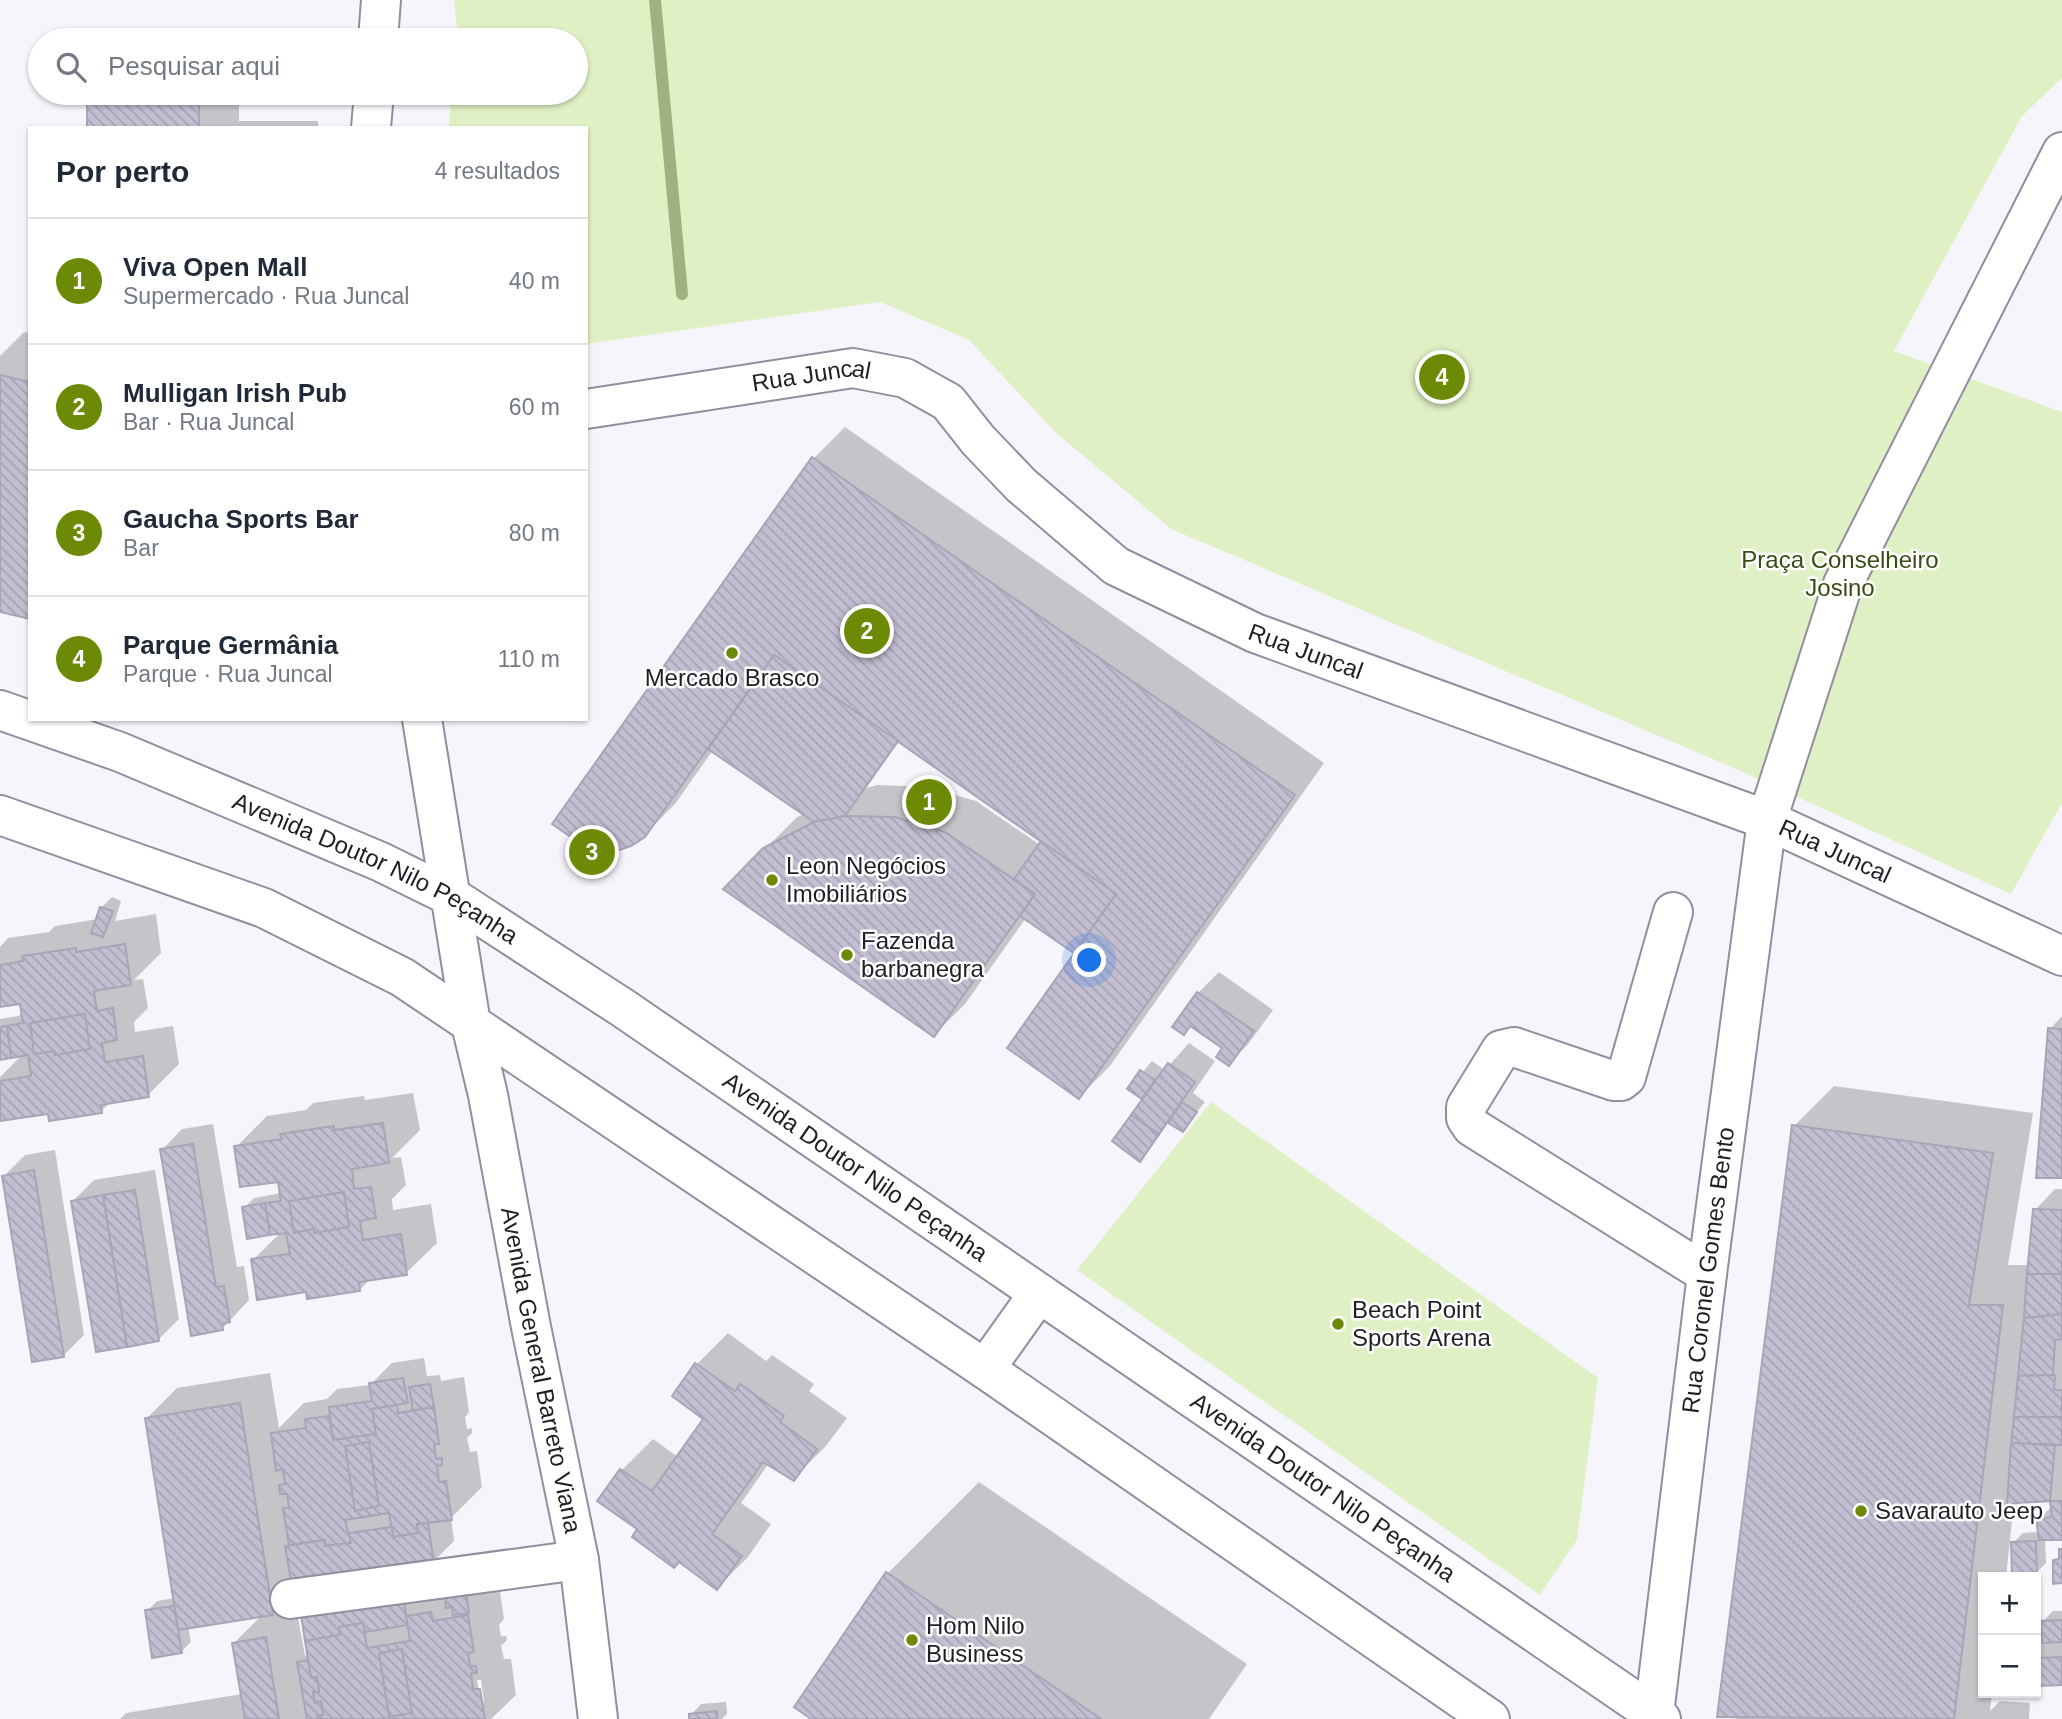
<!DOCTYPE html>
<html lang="pt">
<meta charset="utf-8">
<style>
body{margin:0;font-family:Arial,sans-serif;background:#f6f6f7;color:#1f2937}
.controls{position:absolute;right:21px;bottom:21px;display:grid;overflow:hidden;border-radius:0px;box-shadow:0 2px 5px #0004}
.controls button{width:63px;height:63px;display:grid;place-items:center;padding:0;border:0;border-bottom:2px solid #e0e1e3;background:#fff;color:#1f2937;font:35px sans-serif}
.you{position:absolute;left:1090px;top:961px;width:24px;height:24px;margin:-18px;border:5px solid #fff;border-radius:50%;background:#1a73e8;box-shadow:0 0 0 10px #1a73e833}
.badge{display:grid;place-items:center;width:46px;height:46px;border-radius:50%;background:#6c8a05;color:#fff;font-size:23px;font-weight:700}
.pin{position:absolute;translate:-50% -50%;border:4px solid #fff;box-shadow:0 2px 7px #0006}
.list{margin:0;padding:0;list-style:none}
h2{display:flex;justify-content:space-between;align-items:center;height:91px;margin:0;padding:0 28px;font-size:30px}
h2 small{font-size:23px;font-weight:400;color:#747a83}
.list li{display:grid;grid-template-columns:46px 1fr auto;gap:21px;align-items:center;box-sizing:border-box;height:126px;padding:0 28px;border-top:2px solid #e0e1e3}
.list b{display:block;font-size:26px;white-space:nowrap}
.list p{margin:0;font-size:23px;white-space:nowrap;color:#747a83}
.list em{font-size:23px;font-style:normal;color:#747a83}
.icon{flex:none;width:38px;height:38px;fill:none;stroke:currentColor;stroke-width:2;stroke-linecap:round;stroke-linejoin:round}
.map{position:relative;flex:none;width:2062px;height:1719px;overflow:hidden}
.search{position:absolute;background:#fff;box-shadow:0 2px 5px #0004;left:28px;top:28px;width:560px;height:77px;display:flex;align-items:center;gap:18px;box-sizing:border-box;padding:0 24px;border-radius:38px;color:#747a83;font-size:26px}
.panel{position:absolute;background:#fff;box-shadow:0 2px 5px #0004;left:28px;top:126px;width:560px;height:595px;border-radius:0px}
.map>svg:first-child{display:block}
.park{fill:#e0f0c5}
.shadow{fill:#0003;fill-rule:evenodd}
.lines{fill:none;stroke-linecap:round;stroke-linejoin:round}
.stream{stroke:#a0b17f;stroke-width:12}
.building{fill:url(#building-back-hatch);stroke:#a9a4b7;stroke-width:2}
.minor-casing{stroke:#928d9f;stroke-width:42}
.major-casing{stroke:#928d9f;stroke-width:42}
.minor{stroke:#fff;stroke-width:38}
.major{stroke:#fff;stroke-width:38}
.poi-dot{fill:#6c8a05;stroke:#fff;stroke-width:2.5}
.labels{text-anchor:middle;stroke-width:5;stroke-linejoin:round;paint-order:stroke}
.street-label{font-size:24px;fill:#211f26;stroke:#fff}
.park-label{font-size:24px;fill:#3b4b13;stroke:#fff}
.poi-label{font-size:24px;fill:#211f26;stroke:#fff;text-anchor:start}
</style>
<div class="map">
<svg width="2062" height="1719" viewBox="0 0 2062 1719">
<defs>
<pattern id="building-back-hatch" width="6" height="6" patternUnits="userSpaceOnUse" patternTransform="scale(1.75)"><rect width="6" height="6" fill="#c3bed1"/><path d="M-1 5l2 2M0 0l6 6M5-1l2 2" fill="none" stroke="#a7a3b3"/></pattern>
</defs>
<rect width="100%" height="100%" fill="#f7f5fc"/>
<!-- park -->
<g class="park">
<polygon points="454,0 2062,0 2062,78 2022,116 1894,351 2062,412 2062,803 2011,894 1720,762 1171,529 1056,433 969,340 880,302 586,344 586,128 449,128 451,93 576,93 576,40 456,40 457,27"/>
<polygon points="1211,1102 1598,1378 1577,1540 1540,1595 1077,1270"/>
</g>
<!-- shadow -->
<g class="shadow">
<polygon points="89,93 239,93 239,121 318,121 318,128 89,128"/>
<polygon points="24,332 30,333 30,617 0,610 0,356"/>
<path d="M 845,427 L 1324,763 L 1110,1066 L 1079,1097 L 1081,947 L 1026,918 L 965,1004 L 934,1035 L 725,889 L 796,818 L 805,813 L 713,750 L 675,804 L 643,836 L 555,823 L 814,458 ZM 900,740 L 1043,840 L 1040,845 L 976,801 L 927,787 L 877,785 L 866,788 Z"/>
<polygon points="112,897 121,901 115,921 156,914 161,953 134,980 143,979 148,1008 134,1022 135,1032 173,1026 179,1064 148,1095 112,1101 101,1111 0,1114 0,1077 23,1054 0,1058 0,1019 18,1016 23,1012 21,1002 0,1005 0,947 8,938 49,932 55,926 98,919 102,907"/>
<polygon points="1219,972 1273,1010 1249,1043 1229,1064 1224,1048 1192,1025 1184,1033 1198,993"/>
<polygon points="2062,1016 2062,1176 2050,1029"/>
<polygon points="1189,1043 1215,1061 1193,1093 1205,1102 1182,1130 1169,1122 1150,1149 1140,1159 1149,1092 1148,1091 1142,1097 1129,1088 1152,1061 1165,1070"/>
<polygon points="1834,1086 2033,1113 2008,1265 2030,1265 2035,1210 2055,1189 2062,1189 2062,1538 2045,1538 2046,1563 2033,1576 2036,1576 2038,1613 2036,1615 2036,1577 2012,1577 2029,1576 2013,1543 2023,1533 2040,1532 2038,1520 2053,1505 2052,1500 2014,1502 2006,1577 1983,1577 1983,1693 1992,1693 1990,1711 2000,1701 2030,1703 2029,1719 1738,1719 1719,1716 1794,1126"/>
<polygon points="413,1093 420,1130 392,1158 401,1157 406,1185 392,1199 393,1210 431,1204 437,1243 406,1273 370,1279 360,1290 307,1290 253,1260 281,1232 244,1208 254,1198 277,1194 281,1190 279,1180 236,1147 267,1116 306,1110 313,1103 364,1096 365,1100"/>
<polygon points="213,1124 237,1267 244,1266 249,1300 222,1329 162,1150 182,1129"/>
<polygon points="55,1150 84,1335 63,1356 4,1176 25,1155"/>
<polygon points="155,1170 179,1319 158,1340 73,1201 94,1180"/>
<polygon points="728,1333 766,1361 772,1355 814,1384 809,1391 847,1418 825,1447 794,1478 769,1463 741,1503 771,1524 748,1557 717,1588 599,1500 622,1470 653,1439 678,1457 706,1418 674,1396 697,1364"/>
<path d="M 424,1358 L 427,1376 L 440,1375 L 441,1381 L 464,1377 L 469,1412 L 465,1417 L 467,1429 L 472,1428 L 472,1433 L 467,1438 L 470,1452 L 477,1451 L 482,1487 L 451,1518 L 454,1541 L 433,1562 L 303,1583 L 275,1611 L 296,1607 L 305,1656 L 308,1653 L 302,1609 L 499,1585 L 504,1619 L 499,1625 L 501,1636 L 506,1636 L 507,1640 L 501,1646 L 504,1659 L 511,1659 L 516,1695 L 491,1719 L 120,1719 L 126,1713 L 242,1694 L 234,1643 L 262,1615 L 188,1626 L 191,1642 L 181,1652 L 147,1611 L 157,1601 L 175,1598 L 147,1418 L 177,1388 L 270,1373 L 279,1428 L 304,1403 L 327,1399 L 337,1389 L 370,1385 L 392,1363 ZM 477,1680 L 481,1680 L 484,1701 L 481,1704 Z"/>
<polygon points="979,1482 1247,1664 1209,1719 815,1719 887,1574"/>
<polygon points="2053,1611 2062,1611 2062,1684 2036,1684 2036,1638 2044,1638 2043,1621"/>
<polygon points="726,1702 727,1714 722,1719 691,1719 691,1715 701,1704"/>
</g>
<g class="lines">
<!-- stream -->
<polyline class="stream" points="655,0 682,294"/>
</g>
<!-- building -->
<g class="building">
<rect x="87" y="93" width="112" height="35"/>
<polygon points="0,375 30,382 30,619 0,612"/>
<polygon points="812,457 1295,795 1079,1099 1007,1048 1116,894 774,655 645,837 631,846 616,851 600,851 584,846 552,824"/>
<polygon points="774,655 898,741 845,816 814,822 708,749"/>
<polygon points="845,816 895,817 945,832 1035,894 934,1037 723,889 763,848 814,822"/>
<polygon points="1041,841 1116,894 1074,953 1020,916 1035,894 1014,879"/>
<polygon points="100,907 113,911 103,937 91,933"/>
<polygon points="125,944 131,985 94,991 97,1011 113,1008 117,1040 102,1043 105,1062 143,1056 149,1097 101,1105 102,1113 49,1121 48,1114 0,1121 0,1081 31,1076 28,1055 11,1058 7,1026 23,1023 20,1004 0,1007 0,965 23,961 22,956 76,948 76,952"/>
<polygon points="1197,992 1254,1031 1229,1066 1216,1057 1222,1048 1190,1026 1184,1035 1172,1027"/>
<polygon points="85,1014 90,1049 55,1055 54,1051 34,1054 30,1023"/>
<polygon points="7,1026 11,1058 0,1060 0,1027"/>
<polygon points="2048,1028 2062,1029 2062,1178 2036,1178"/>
<polygon points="1168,1063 1195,1082 1159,1134 1131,1115"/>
<polygon points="1140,1070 1155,1080 1142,1099 1127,1089"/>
<polygon points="1182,1102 1197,1112 1183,1132 1168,1123"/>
<polygon points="1131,1115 1159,1134 1140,1162 1112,1141"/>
<polygon points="383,1123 389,1163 352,1169 354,1189 371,1187 376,1218 360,1221 363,1240 401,1234 407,1275 359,1282 360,1291 307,1299 306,1292 257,1300 251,1259 290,1254 286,1233 270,1235 265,1203 281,1201 278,1182 240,1187 234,1146 282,1139 280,1134 334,1126 334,1130"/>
<polygon points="1792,1125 1993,1153 1969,1305 2003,1305 1954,1719 1717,1717"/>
<polygon points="193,1144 216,1287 224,1286 230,1322 222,1324 223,1330 191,1336 160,1149"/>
<polygon points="34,1170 64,1357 32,1362 2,1176"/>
<polygon points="135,1190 159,1341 127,1347 103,1195"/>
<polygon points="344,1192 349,1227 314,1233 314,1229 294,1233 289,1201"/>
<polygon points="103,1195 127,1347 96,1352 71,1201"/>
<polygon points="265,1203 270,1235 247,1239 242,1207"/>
<polygon points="2033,1209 2062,1210 2062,1274 2027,1274"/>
<polygon points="2027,1274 2062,1274 2062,1314 2024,1318"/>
<polygon points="2062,1314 2062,1339 2055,1340 2053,1375 2018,1376 2024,1318"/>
<polygon points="695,1363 735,1391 740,1384 784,1416 780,1422 817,1449 794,1481 763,1462 712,1534 742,1556 717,1590 679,1562 674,1568 632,1537 637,1529 597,1501 620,1469 652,1491 703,1419 672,1396"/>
<polygon points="2055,1375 2054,1390 2062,1390 2062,1417 2014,1417 2018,1376"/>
<polygon points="403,1378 408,1403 372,1409 376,1434 333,1440 329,1407 372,1401 369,1383"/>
<polygon points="430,1384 434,1407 413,1411 409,1387"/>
<polygon points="240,1403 273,1615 178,1630 145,1418"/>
<polygon points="397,1405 398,1413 434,1407 439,1444 434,1445 436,1459 442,1458 442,1465 437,1466 439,1482 446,1481 452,1520 417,1524 418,1533 393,1537 389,1513 345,1520 351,1543 325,1546 325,1540 289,1545 283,1508 289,1508 287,1494 280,1494 279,1485 285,1484 283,1469 276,1471 271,1433 306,1428 305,1419 329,1416 333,1440 376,1434 372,1409"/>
<polygon points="2014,1417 2062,1417 2062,1445 2011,1443"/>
<polygon points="369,1442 379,1506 355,1511 345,1446"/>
<polygon points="2011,1443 2055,1445 2050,1501 2007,1504"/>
<polygon points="2050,1501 2062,1501 2062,1540 2039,1540 2036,1519 2052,1517"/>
<polygon points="428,1523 434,1563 292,1586 285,1546 325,1540 325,1546 351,1543 349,1533 392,1527 393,1537 418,1533 417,1524"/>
<polygon points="2036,1541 2037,1575 2012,1575 2011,1542"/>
<polygon points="2059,1549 2062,1549 2062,1583 2053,1584 2053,1560 2059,1559"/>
<polygon points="886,1572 1101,1719 811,1719 794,1707"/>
<polygon points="466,1591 469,1613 453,1615 452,1607 446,1608 445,1597"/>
<polygon points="402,1592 408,1625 365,1632 363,1623 339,1627 340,1635 305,1641 300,1608"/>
<polygon points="174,1606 182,1653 152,1658 145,1610"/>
<polygon points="431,1612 433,1621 468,1615 474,1652 468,1653 470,1666 476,1666 477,1673 471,1673 473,1689 480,1689 485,1719 318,1719 317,1716 323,1715 321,1701 315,1703 313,1692 319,1692 317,1677 311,1678 305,1641 340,1635 339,1627 363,1623 367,1648 410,1641 406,1616"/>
<polygon points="2062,1620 2062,1642 2042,1643 2041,1621"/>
<polygon points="266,1637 279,1719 243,1719 245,1719 232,1643"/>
<polygon points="402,1649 412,1713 389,1717 379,1653"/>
<polygon points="2062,1657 2062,1685 2036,1686 2036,1658"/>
<polygon points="308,1660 311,1678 317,1677 319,1692 313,1692 315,1703 321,1701 323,1715 317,1716 318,1719 307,1719 297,1662"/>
<polygon points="717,1711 717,1719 689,1719 689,1714"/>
</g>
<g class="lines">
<!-- minor casing -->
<g class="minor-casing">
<g id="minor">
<polyline points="378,40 381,0"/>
<polyline points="371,128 374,93"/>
<path id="s1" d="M 586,409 L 853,368 L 905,378 L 948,402 L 978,440 L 1021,485 L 1116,566 L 1255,633 L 1767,820 L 2062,956"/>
<path id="s2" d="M 422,719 L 471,1024 L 488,1095 L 531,1327 L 579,1560 L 598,1719"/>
<polyline points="1673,912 1626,1077 1621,1081 1614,1081 1514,1047 1501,1050 1466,1107 1466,1118 1472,1127 1707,1274"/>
<polyline points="290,1599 579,1560"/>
<path id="s3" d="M 1651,1719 L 1654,1714 L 1707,1274 L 1767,820 L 1843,584 L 2062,152"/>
</g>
</g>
<!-- major casing -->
<g class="major-casing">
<g id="major">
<path id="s4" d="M 0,710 L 120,752 L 381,862 L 452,897 L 623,1008 L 1661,1719"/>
<polyline points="0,815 264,908 402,977 985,1369 1490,1719"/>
<polyline points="985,1369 1039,1293"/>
</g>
</g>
<!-- minor -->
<use href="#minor" class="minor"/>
<!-- major -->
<use href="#major" class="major"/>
</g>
<!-- markers -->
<g class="poi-dot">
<circle cx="732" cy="653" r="7"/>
<circle cx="772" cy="880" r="7"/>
<circle cx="847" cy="955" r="7"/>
<circle cx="1338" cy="1324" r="7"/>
<circle cx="1861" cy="1511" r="7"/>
<circle cx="912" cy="1640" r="7"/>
</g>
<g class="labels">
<!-- street labels -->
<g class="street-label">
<text dy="8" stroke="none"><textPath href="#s1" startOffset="228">Rua Juncal</textPath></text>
<text dy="8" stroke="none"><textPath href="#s1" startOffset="816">Rua Juncal</textPath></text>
<text dy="8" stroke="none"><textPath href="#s1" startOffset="1382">Rua Juncal</textPath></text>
<text dy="8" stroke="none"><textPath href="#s4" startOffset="408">Avenida Doutor Nilo Peçanha</textPath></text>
<text dy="8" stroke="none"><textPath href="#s4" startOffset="975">Avenida Doutor Nilo Peçanha</textPath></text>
<text dy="8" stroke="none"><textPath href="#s3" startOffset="453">Rua Coronel Gomes Bento</textPath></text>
<text dy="8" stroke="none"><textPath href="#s2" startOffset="662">Avenida General Barreto Viana</textPath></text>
<text dy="8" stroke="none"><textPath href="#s4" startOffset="1542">Avenida Doutor Nilo Peçanha</textPath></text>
</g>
<!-- park labels -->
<g class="park-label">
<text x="1840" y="568">Praça Conselheiro<tspan x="1840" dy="28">Josino</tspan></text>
</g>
<!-- poi labels -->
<g class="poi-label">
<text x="732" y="686" text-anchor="middle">Mercado Brasco</text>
<text x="786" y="874">Leon Negócios<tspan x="786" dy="28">Imobiliários</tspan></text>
<text x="861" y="949">Fazenda<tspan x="861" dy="28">barbanegra</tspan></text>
<text x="1352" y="1318">Beach Point<tspan x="1352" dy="28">Sports Arena</tspan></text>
<text x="1875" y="1519">Savarauto Jeep</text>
<text x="926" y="1634">Hom Nilo<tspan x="926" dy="28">Business</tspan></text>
</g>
</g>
</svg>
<div class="controls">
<button>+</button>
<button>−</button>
</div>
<div class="you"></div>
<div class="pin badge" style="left:929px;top:802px">1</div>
<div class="pin badge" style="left:867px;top:631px">2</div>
<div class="pin badge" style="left:592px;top:852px">3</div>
<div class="pin badge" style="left:1442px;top:377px">4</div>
<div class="search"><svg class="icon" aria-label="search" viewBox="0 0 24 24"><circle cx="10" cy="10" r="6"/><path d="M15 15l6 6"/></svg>Pesquisar aqui</div>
<section class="panel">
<h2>Por perto<small>4 resultados</small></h2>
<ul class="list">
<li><span class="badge">1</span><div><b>Viva Open Mall</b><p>Supermercado · Rua Juncal</p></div><em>40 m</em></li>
<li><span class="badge">2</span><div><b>Mulligan Irish Pub</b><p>Bar · Rua Juncal</p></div><em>60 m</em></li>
<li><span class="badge">3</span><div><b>Gaucha Sports Bar</b><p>Bar</p></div><em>80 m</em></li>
<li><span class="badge">4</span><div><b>Parque Germânia</b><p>Parque · Rua Juncal</p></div><em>110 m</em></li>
</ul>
</section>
</div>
